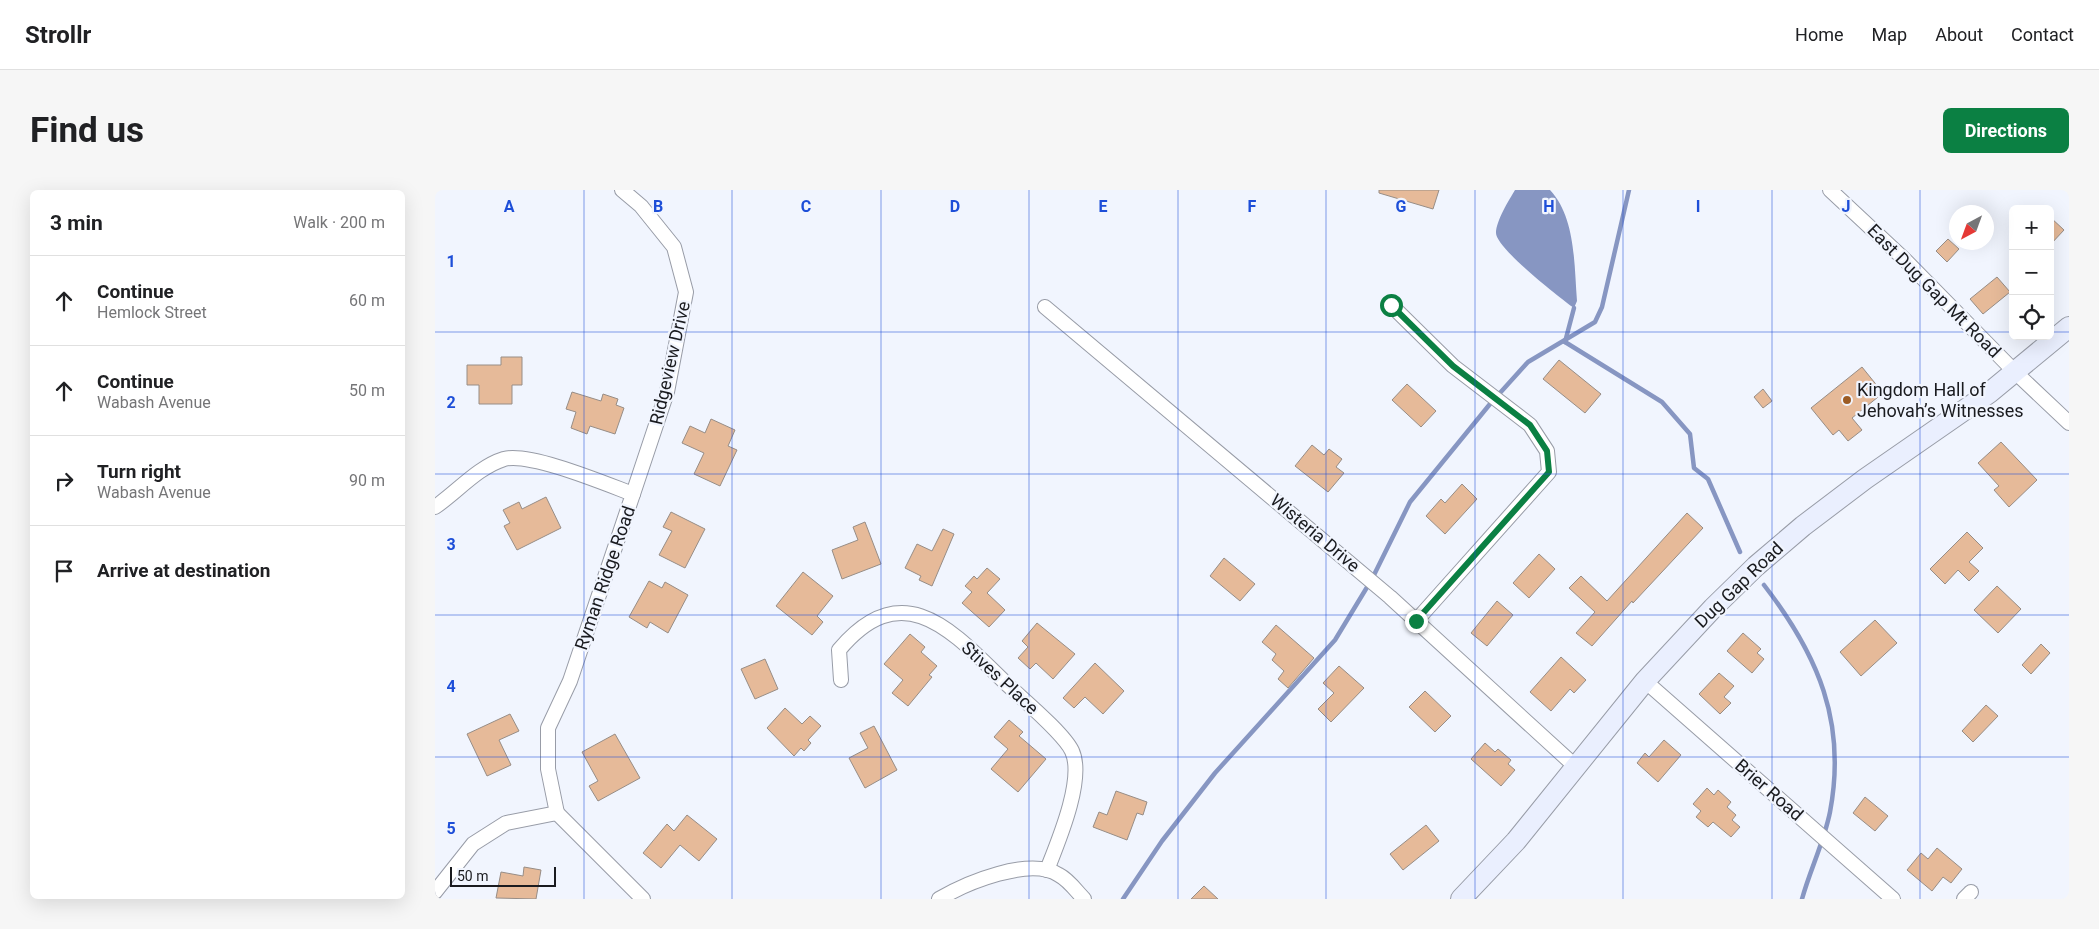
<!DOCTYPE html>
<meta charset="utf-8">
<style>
body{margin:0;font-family:Roboto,sans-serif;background:#f6f6f6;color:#202124}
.controls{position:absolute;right:15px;top:15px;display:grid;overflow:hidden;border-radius:8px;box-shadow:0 5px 20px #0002}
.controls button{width:45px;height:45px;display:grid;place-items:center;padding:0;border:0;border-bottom:1px solid #e0e0e0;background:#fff;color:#202124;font:25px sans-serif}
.compass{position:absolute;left:1514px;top:15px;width:45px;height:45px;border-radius:50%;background:#fff;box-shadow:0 5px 20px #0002;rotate:221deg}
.scale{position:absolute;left:15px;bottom:12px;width:106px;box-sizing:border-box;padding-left:5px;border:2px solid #1a1b1f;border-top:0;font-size:14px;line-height:18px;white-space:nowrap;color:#1a1b1f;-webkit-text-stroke:4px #f1f5fe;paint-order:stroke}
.stop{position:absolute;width:15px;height:15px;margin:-11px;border:4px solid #0b8043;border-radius:50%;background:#fff}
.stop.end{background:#0b8043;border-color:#fff;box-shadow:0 1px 5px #0008}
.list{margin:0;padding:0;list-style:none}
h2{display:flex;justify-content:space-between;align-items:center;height:65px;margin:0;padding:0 20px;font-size:21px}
h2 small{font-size:16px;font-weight:400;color:#757577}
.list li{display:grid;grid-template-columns:32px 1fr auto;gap:15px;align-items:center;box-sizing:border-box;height:90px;padding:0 20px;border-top:1px solid #e0e0e0}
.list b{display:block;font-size:19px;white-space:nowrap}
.list p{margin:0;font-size:16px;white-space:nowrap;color:#757577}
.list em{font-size:16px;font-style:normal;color:#757577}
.icon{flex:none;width:28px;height:28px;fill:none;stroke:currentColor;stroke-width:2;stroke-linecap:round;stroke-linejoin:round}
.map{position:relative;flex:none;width:1634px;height:709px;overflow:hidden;border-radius:8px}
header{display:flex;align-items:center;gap:30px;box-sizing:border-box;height:70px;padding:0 25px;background:#fff;border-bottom:1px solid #e0e0e0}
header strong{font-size:24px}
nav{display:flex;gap:28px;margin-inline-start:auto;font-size:18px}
.intro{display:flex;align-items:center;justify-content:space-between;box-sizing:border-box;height:120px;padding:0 30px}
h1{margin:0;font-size:35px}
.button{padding:12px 22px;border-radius:8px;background:#0b8043;color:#fff;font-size:18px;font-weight:700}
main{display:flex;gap:30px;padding:0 30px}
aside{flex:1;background:#fff;border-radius:8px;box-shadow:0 5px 20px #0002}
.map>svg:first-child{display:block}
.water{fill:#8796c2}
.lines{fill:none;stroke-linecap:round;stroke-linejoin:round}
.stream{stroke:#8796c2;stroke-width:4.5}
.building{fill:#e6ba99;stroke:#978d86}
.street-casing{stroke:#989ca7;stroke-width:16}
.secondary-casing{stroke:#989ca7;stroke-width:22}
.street{stroke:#fff;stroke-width:14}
.secondary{stroke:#eaeffe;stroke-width:20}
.route{stroke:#0b8043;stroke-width:6}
.grid{fill:none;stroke:#1d4ed8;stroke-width:1;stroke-opacity:0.55}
.poi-dot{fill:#9c5c25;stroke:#f1f5fe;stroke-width:2}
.labels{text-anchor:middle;stroke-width:4.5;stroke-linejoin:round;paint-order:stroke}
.street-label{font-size:18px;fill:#1a1b1f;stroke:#f1f5fe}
.poi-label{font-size:18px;fill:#1a1b1f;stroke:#f1f5fe;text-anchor:start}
.grid-label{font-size:16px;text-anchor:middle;font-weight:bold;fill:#1d4ed8;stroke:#f1f5fe;stroke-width:4.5;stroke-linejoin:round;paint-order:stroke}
</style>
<header>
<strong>Strollr</strong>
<nav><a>Home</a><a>Map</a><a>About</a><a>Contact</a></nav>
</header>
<div class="intro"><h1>Find us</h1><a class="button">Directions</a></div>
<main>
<aside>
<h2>3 min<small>Walk · 200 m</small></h2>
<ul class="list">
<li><svg class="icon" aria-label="ahead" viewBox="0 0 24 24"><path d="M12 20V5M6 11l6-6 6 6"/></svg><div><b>Continue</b><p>Hemlock Street</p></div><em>60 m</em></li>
<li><svg class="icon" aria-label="ahead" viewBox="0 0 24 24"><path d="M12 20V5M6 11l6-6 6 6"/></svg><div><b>Continue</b><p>Wabash Avenue</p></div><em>50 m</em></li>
<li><svg class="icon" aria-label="right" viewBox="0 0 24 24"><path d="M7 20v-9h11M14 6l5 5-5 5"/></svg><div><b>Turn right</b><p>Wabash Avenue</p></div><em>90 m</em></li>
<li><svg class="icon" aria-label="arrive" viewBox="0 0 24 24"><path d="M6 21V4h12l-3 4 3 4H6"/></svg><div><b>Arrive at destination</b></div></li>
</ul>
</aside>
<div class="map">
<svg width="1634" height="709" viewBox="0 0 1634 709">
<rect width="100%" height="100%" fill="#f1f5fe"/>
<!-- water -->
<path class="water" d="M 1080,0 L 1115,0 C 1141,28 1139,75 1142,111 L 1139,118 C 1125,108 1061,58 1061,43 C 1061,31 1074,10 1080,0 Z"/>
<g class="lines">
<!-- stream -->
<g class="stream">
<polyline points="1130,152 1227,212 1255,244 1259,278 1273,289 1305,362"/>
<polyline points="1130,152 1139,118"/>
<path d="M 1329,395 C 1383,465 1412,532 1395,622 C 1389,652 1375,680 1367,709"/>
<polyline points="688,709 727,651 780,583 900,450 937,389 975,312 1055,214 1093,172 1160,132 1167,117 1194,0"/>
</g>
</g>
<!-- building -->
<g class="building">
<polygon points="944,0 1004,0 998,19 944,3"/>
<polygon points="1615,27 1629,40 1615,55"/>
<polygon points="1513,49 1524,59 1512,72 1501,61"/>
<polygon points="1562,87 1575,102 1548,124 1535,109"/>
<polygon points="66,167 87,167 87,195 77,195 77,214 44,214 44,195 32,195 32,175 66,175"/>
<polygon points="1124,170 1166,204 1150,223 1108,189"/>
<polygon points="1427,177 1448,203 1417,228 1427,240 1413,251 1404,240 1398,245 1376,218"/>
<polygon points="972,194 1001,221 986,237 957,210"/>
<polygon points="1328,199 1337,211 1328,218 1319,207"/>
<polygon points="137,202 166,211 168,204 183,209 181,215 189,218 180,244 155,236 152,244 136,238 141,222 131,219"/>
<polygon points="276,229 300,240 293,256 302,260 285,296 259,284 269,263 247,253 255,236 270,243"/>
<polygon points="1566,252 1602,290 1574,317 1559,300 1564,296 1543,273"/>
<polygon points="877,255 889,265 894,259 907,269 901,277 909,283 893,302 860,276"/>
<polygon points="1027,294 1042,309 1010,344 991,326 1006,309 1010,313"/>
<polygon points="111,307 126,338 82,360 69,336 75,333 68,320 84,312 87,319"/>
<polygon points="236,322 270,339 250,378 224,365 237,341 228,337"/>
<polygon points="1252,323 1268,338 1198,413 1197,411 1157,456 1141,443 1160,422 1134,398 1146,386 1172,411"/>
<polygon points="430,332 446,374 407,389 397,360 423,350 418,337"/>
<polygon points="508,339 519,344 497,396 484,390 486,386 470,378 482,354 497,361"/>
<polygon points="1532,342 1548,358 1534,372 1544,381 1534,391 1523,380 1510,394 1495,379"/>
<polygon points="1104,364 1120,379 1094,408 1078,393"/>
<polygon points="789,368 820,394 805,411 775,386"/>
<polygon points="552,378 565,389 552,403 570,420 554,437 527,413 537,402 530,396 539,386 542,389"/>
<polygon points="368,382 398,406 382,426 388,432 377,445 341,416"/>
<polygon points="214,391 227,398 230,392 253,405 233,443 215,432 212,438 194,427"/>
<polygon points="1562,396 1586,419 1563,443 1539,420"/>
<polygon points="1062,411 1078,425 1052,456 1036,443"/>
<polygon points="1440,430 1462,453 1426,486 1405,462"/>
<polygon points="602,433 640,464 618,489 601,473 595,479 583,468 593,457 587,451"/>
<polygon points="841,435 879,468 853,498 843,489 849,481 837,470 841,464 827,452"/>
<polygon points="1308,443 1326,459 1322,463 1329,469 1317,483 1292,461"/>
<polygon points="475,444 490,457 486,462 502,476 494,485 497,487 473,516 457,503 468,490 449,474"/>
<polygon points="1606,454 1615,463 1596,484 1587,475"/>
<polygon points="1126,467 1151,490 1139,503 1135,499 1116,521 1095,502"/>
<polygon points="330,469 343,499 320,509 306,479"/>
<polygon points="660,473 689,501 668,524 650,507 639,518 628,508"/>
<polygon points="904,476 929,498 896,532 883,519 899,503 888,493"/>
<polygon points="1284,483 1299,496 1289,507 1296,513 1285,524 1264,504"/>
<polygon points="990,501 1016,526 1000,542 974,517"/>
<polygon points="1551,515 1563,526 1538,552 1527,541"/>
<polygon points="350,518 367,534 375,526 386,536 373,550 376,553 369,561 366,558 359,566 332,538"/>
<polygon points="75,524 84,541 64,550 76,575 52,586 32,544"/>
<polygon points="574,530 588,542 584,546 611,569 583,602 556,579 573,559 559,547"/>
<polygon points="439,536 462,580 430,598 414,568 433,558 425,543"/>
<polygon points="180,544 205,588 163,611 154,596 163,591 147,562"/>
<polygon points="1229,550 1246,565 1223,592 1202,573 1210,563 1214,567"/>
<polygon points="1050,553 1060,562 1063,559 1076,570 1073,574 1080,580 1066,596 1036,569"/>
<polygon points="1272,598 1279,605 1283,600 1296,612 1292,617 1301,625 1297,630 1305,637 1296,647 1278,632 1273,637 1261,627 1266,621 1258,614"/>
<polygon points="681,601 712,612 708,625 702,623 692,650 658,637 664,622 672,625"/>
<polygon points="1430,607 1453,626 1440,641 1418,623"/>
<polygon points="252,625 282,649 264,671 245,655 226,678 208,663 232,634 239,641"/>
<polygon points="991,635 1004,651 968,680 955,664"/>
<polygon points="1502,658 1527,679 1516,693 1508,687 1497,701 1472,680 1486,663 1493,669"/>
<polygon points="89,677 106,680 101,709 61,708 66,682 88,686"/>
<polygon points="769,696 783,709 756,709"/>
</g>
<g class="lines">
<!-- street casing -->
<g class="street-casing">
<g id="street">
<polyline points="187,0 206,16 239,57 251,102 232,202 198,304"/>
<polyline points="1395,0 1468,68 1580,182 1634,233"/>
<polyline points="956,115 1018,176 1095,235 1112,261 1114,282 981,431"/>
<polyline points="610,117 955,407 1141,577"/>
<path d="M 0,317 C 22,302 43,277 69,269 C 95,262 171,294 198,304 L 135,491 L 113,538 L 113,579 L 122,623"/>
<path d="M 406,490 L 404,460 C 471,380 522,447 576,498 C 591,512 629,544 637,561 C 650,589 623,652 612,680"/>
<polyline points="1210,491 1458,709"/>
<polyline points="0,702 38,654 71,633 122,623 208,709"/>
<path d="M 504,709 C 531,693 595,666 624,685 C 634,690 642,702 649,709"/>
<polyline points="1529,709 1536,702"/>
</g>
</g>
<!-- secondary casing -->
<g class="secondary-casing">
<polyline id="secondary" points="1026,709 1081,651 1210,491 1278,418 1321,376 1368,336 1430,289 1554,203 1634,137"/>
</g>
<!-- street -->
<use href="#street" class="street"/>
<!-- secondary -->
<use href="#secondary" class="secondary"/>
</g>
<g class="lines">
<!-- route -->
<polyline class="route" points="956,115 1018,176 1095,235 1112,261 1114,282 981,431"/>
</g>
<!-- grid -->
<path class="grid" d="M 149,0 L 149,709M 297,0 L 297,709M 446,0 L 446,709M 594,0 L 594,709M 743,0 L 743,709M 891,0 L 891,709M 1040,0 L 1040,709M 1188,0 L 1188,709M 1337,0 L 1337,709M 1485,0 L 1485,709M 0,142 L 1578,142M 1615,142 L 1634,142M 0,284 L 1634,284M 0,425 L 1634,425M 0,567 L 1634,567"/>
<!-- markers -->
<circle class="poi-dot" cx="1412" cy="210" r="5"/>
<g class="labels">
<!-- street labels -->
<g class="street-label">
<text transform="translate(1499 101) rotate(45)" y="6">East Dug Gap Mt Road</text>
<text transform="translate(235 173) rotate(-77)" y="6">Ridgeview Drive</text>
<text transform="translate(880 343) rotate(40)" y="6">Wisteria Drive</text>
<text transform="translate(170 388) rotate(-71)" y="6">Ryman Ridge Road</text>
<text transform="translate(1304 395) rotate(-44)" y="6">Dug Gap Road</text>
<text transform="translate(565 488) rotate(43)" y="6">Stives Place</text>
<text transform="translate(1334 600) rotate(41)" y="6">Brier Road</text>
</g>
<!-- poi labels -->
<g class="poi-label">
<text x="1422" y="206">Kingdom Hall of<tspan x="1422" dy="21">Jehovah’s Witnesses</tspan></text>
</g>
</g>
<g class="grid-label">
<text x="74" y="22">A</text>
<text x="223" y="22">B</text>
<text x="371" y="22">C</text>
<text x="520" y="22">D</text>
<text x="668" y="22">E</text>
<text x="817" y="22">F</text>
<text x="966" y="22">G</text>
<text x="1114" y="22">H</text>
<text x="1263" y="22">I</text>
<text x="1411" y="22">J</text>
<text x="16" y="77">1</text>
<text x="16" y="218">2</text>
<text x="16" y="360">3</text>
<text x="16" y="502">4</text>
<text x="16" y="644">5</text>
</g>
</svg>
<div class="controls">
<button>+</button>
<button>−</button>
<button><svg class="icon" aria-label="locate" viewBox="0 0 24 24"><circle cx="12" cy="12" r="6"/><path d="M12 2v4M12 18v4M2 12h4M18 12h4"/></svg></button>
</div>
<svg class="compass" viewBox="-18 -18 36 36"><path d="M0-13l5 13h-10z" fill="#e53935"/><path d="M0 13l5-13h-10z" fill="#757577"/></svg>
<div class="scale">50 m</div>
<div class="stop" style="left:956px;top:115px"></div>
<div class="stop end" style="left:981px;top:431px"></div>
</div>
</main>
